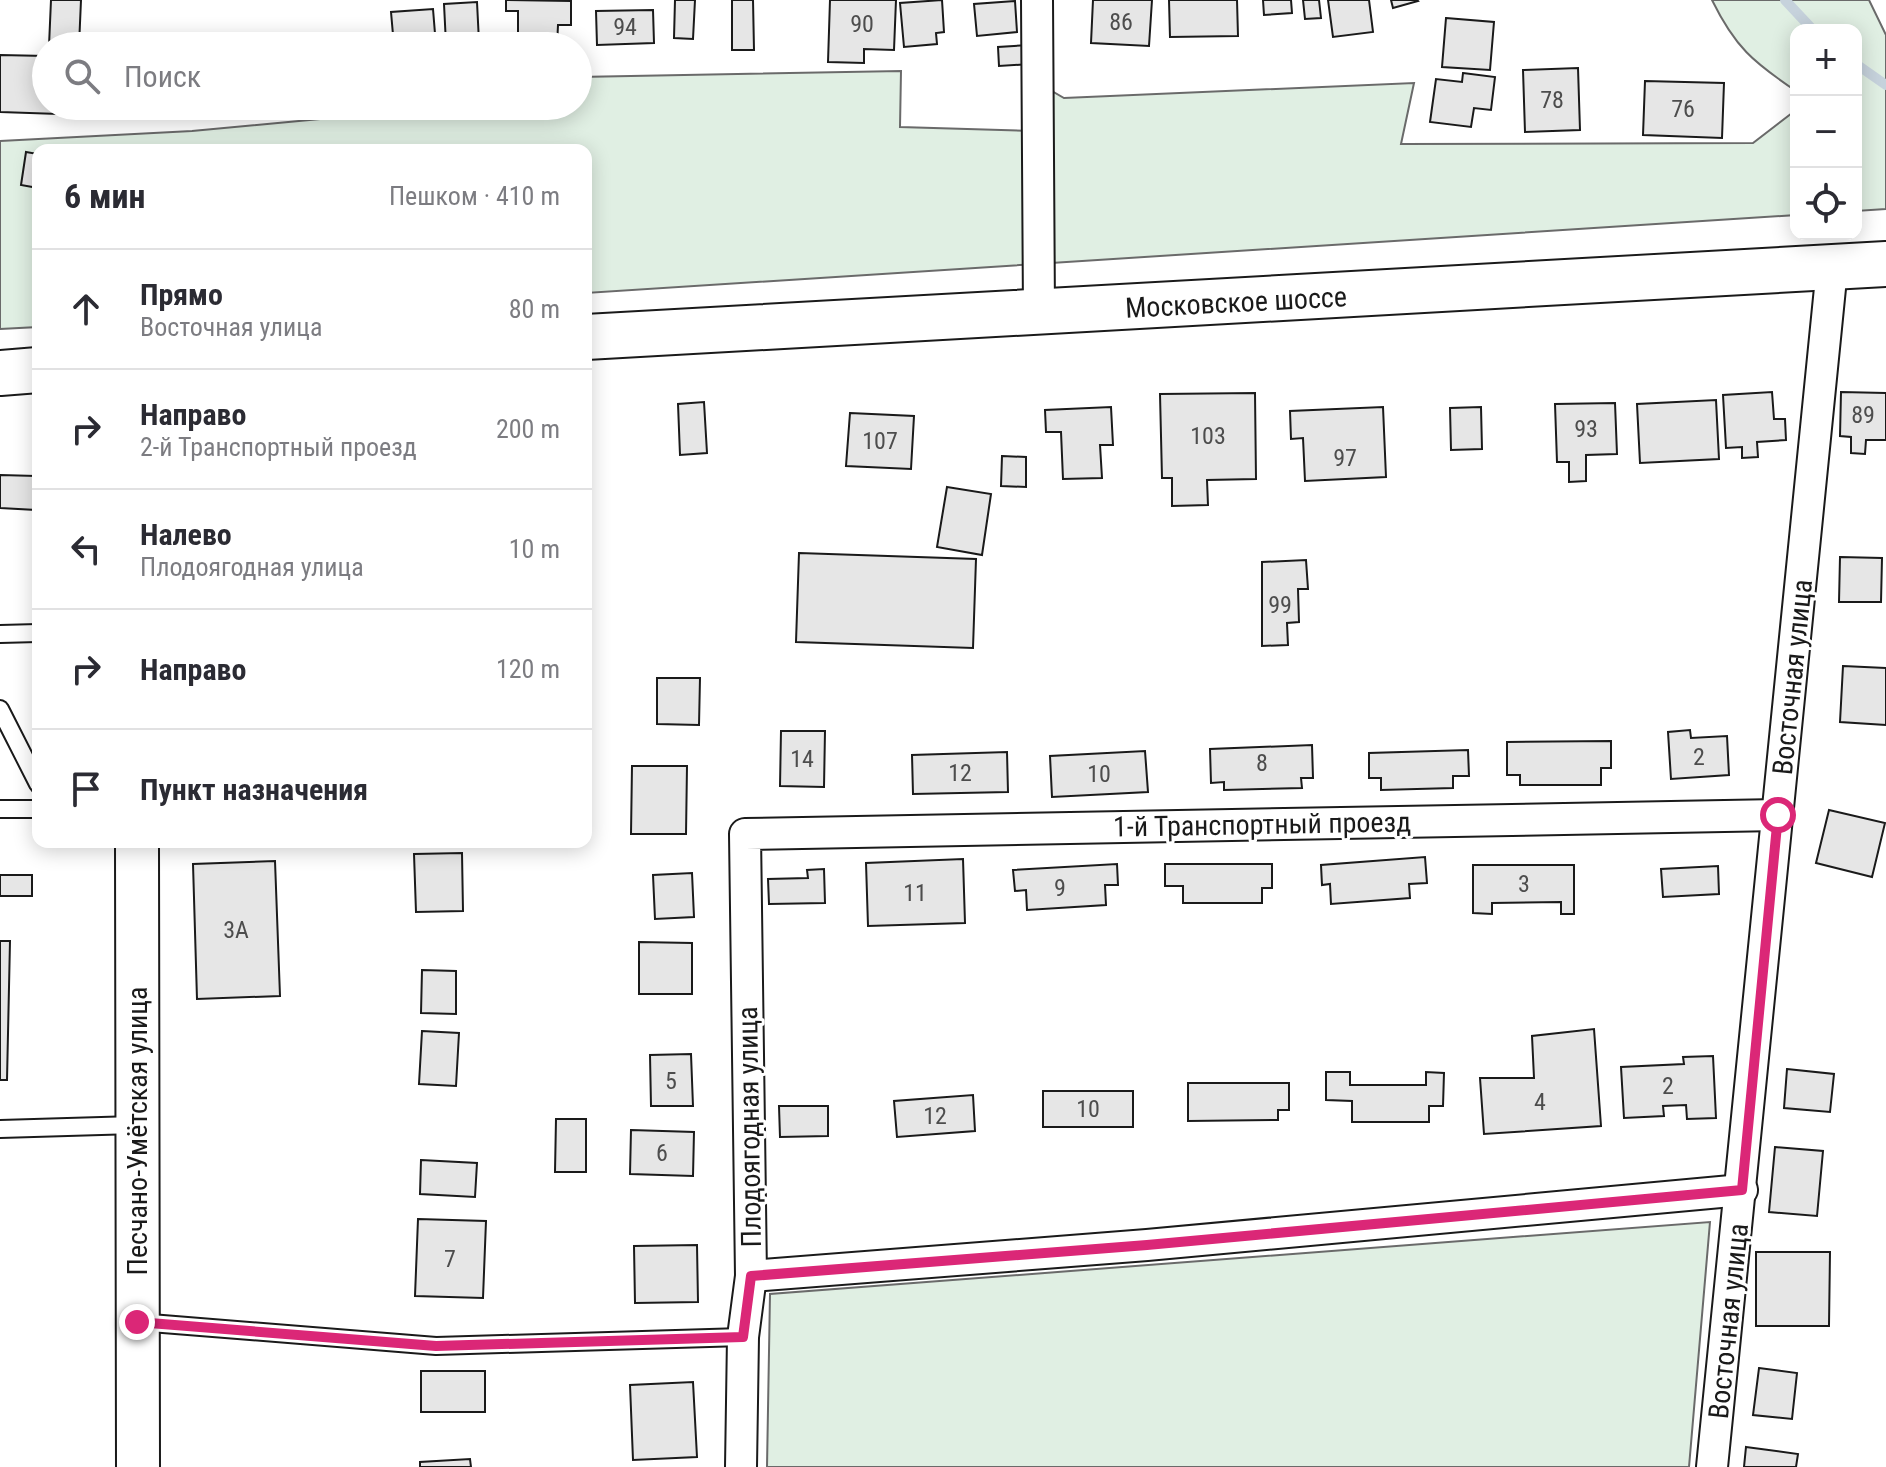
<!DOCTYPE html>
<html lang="ru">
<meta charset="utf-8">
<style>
body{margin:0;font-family:"Roboto Condensed",sans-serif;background:#f2f2f3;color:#2b2b33}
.controls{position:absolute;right:24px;top:24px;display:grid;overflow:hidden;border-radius:16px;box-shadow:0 4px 20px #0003}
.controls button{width:72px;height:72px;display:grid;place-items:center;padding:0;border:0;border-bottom:2px solid #e1e1e2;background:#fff;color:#2b2b33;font:40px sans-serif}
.stop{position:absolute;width:24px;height:24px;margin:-18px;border:6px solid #db2777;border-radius:50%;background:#fff}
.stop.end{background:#db2777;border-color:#fff;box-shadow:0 2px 8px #0008}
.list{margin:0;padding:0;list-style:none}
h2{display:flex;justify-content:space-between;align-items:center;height:104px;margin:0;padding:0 32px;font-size:34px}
h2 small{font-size:26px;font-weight:400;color:#7c7c81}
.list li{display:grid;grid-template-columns:52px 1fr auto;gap:24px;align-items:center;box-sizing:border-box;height:120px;padding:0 32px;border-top:2px solid #e1e1e2}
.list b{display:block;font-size:30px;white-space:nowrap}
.list p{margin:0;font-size:26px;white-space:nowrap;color:#7c7c81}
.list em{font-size:26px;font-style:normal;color:#7c7c81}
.icon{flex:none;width:44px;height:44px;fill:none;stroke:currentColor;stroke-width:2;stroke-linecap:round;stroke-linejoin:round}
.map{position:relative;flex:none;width:1886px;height:1467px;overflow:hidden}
.search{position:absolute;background:#fff;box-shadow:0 4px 20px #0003;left:32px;top:32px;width:560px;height:88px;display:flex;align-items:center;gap:20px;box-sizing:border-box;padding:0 28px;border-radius:44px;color:#7c7c81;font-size:30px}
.panel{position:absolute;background:#fff;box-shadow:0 4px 20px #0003;left:32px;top:144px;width:560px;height:704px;border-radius:16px}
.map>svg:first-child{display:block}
.green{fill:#e0efe3;stroke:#6a6a6a;stroke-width:2}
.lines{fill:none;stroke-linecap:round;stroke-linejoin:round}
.stream{stroke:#c6d2dc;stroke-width:10}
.building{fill:#e6e6e6;stroke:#1a1a1a;stroke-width:2}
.lane-casing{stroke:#1a1a1a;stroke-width:20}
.street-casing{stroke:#1a1a1a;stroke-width:34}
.secondary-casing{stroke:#1a1a1a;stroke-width:46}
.primary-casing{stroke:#1a1a1a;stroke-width:48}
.lane{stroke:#fff;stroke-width:16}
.street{stroke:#fff;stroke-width:30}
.secondary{stroke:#fff;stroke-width:42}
.primary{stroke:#fff;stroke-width:44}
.route{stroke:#db2777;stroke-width:10}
.labels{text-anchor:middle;stroke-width:6;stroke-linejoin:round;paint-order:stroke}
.number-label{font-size:24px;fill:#4d4d4d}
.street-label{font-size:28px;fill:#1a1a1a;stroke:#fff}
</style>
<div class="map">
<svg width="1886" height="1467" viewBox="0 0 1886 1467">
<rect width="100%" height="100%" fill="#fff"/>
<!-- green -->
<g class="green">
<path d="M 1712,0 L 1869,0 L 1886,35 L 1886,209 L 1856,211 L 1856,30 L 1796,30 L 1796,91 C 1753,62 1735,47 1712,0 Z"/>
<polygon points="901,71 900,127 1031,131 1031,79 1064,98 1414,83 1401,144 1753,143 1796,110 1796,215 586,293 586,150 38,150 38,327 0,329 0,141 192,131 383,113 384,106 578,106 578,77"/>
<polygon points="1710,1222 1689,1467 767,1467 770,1294"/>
</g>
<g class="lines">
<!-- stream -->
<g class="stream">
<polyline points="1785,0 1813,30"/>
<polyline points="1856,64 1886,85"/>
</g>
</g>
<!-- building -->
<g class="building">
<polygon points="51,0 81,0 79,46 49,46"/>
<polygon points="506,0 571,1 571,25 558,25 557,46 518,46 518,11 506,11"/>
<polygon points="675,0 695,0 693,39 674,38"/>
<polygon points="732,0 753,0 754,50 732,50"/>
<polygon points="830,0 896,0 894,50 864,49 864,63 828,62"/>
<polygon points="942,0 944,32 936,33 937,44 904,47 900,3"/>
<polygon points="1093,0 1152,0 1149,46 1091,43"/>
<polygon points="1169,0 1237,0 1238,36 1170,37"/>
<polygon points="1263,0 1291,0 1292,13 1264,15"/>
<polygon points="1303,0 1319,0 1321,18 1305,19"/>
<polygon points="1328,0 1369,0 1373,32 1333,37"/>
<polygon points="1391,0 1417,0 1418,1 1393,8"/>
<polygon points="1015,1 1017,32 977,36 974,4"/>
<polygon points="477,2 479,42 446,44 444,4"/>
<polygon points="433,9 436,46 394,46 391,12"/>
<polygon points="653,10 654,43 597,45 596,11"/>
<polygon points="1446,18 1494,22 1490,70 1442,67"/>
<polygon points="183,37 212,38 212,46 183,46"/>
<polygon points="1029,45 1030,64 999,66 998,47"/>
<polygon points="0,55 46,56 46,106 89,106 88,115 0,112"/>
<polygon points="1578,68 1580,130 1525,132 1523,70"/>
<polygon points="1463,73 1495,77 1491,110 1474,108 1471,127 1430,122 1436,79 1462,82"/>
<polygon points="1645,81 1724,83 1722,138 1643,135"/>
<polygon points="181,106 211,106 211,112 181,111"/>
<polygon points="312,106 343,106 343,112 312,113"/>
<polygon points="26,152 38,154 38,188 21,185"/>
<polygon points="1772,392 1774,419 1785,419 1786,440 1757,442 1758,457 1742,458 1742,447 1726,448 1723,395"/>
<polygon points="1841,392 1886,393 1886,440 1866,440 1865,454 1851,453 1851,437 1840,436"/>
<polygon points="1255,393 1256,479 1207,480 1208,505 1172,506 1172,478 1162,478 1160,394"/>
<polygon points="1716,400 1719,459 1640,463 1637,404"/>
<polygon points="704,402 707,453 680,455 678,404"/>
<polygon points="1615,403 1617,454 1586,455 1586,481 1569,482 1569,462 1557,462 1555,404"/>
<polygon points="1111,407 1113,445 1100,445 1102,478 1063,479 1061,432 1046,432 1045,410"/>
<polygon points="1383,407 1386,477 1305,481 1303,438 1291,439 1290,411"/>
<polygon points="1481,407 1482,449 1451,450 1450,408"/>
<polygon points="850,413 914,416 911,469 846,466"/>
<polygon points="37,444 38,444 38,519 36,510 0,508 0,475 36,476"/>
<polygon points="1002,456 1026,457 1026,487 1001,486"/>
<polygon points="947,487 991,494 982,555 937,547"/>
<polygon points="799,553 976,559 973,648 796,642"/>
<polygon points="1840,557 1882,558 1881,602 1839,602"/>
<polygon points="1306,560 1308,589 1298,589 1299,622 1287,623 1288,645 1262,646 1262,562"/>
<polygon points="1843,666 1886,668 1886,725 1840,722"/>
<polygon points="586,674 590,674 589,703 586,703"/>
<polygon points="657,678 700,678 699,725 657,724"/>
<polygon points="1690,730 1691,738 1727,736 1729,775 1671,779 1668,732"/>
<polygon points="781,731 825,731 824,787 780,786"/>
<polygon points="1611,741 1611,768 1601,768 1601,785 1520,785 1520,775 1507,775 1507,742"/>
<polygon points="1312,745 1313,778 1301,778 1302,788 1224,790 1224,782 1211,783 1210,749"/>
<polygon points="1468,750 1469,776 1453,776 1453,788 1381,790 1381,778 1369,778 1369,753"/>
<polygon points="1145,751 1148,792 1052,797 1050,756"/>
<polygon points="1007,752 1008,792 913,794 912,755"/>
<polygon points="632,766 687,766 686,834 631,834"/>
<polygon points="1829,810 1885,823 1872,877 1816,863"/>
<polygon points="462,853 463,911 416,912 414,854"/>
<polygon points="1425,857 1427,883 1409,884 1410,898 1331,904 1330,884 1322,885 1321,865"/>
<polygon points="963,859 965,923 868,926 866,863"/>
<polygon points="275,861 280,996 197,999 193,864"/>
<polygon points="1117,864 1118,885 1105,885 1106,905 1027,910 1026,890 1015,891 1013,870"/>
<polygon points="1165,864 1272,864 1272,888 1262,888 1262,903 1183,903 1183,886 1165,886"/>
<polygon points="1473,865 1574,865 1574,914 1561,914 1561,902 1492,903 1492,914 1473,913"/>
<polygon points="1718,866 1719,894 1663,897 1661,869"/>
<polygon points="824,869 825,903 769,904 768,879 808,878 807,870"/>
<polygon points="692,873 694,917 655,919 653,875"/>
<rect x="0" y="875" width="32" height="21"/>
<polygon points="0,941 10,941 7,1080 0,1080"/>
<polygon points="639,942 692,943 692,994 639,994"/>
<polygon points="422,970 456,971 456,1014 421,1013"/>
<polygon points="1594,1029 1601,1126 1484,1134 1480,1078 1534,1078 1532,1036"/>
<polygon points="422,1031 459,1033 456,1086 419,1084"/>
<polygon points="691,1054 693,1106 651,1106 650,1055"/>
<polygon points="1713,1056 1716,1118 1687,1119 1686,1105 1663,1106 1664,1116 1624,1118 1621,1067 1684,1064 1683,1057"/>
<polygon points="1787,1069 1834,1074 1830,1112 1784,1108"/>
<polygon points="1326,1072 1350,1072 1350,1085 1426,1085 1426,1072 1444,1073 1443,1106 1429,1106 1429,1122 1352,1122 1352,1101 1326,1100"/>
<polygon points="1188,1083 1289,1083 1289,1110 1278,1110 1278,1120 1188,1121"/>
<rect x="1043" y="1091" width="90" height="36"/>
<polygon points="973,1095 975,1131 897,1137 894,1101"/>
<polygon points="779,1106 828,1106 828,1136 780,1137"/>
<polygon points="556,1119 586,1119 586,1172 555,1172"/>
<polygon points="631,1130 694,1132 693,1176 630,1174"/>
<polygon points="1775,1147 1823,1151 1817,1216 1769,1212"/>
<polygon points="421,1160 477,1163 475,1197 420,1194"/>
<polygon points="418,1219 486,1221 483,1298 415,1296"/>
<polygon points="697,1245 698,1302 635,1303 634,1246"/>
<polygon points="1756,1252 1830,1252 1829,1326 1756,1326"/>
<polygon points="1759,1368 1797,1373 1792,1419 1753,1415"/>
<rect x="421" y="1371" width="64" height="41"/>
<polygon points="693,1382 697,1457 633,1460 630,1385"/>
<polygon points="1746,1447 1798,1454 1796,1467 1744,1467"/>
<polygon points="470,1459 471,1467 420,1467 420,1462"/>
</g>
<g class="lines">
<!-- lane casing -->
<g class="lane-casing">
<g id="lane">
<polyline points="0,634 38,633"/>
<polyline points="0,709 38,784"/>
<polyline points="0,809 38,809"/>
<polyline points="0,1129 135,1125"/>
<polyline points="138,1322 436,1346 743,1337"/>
</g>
</g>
<!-- street casing -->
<g class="street-casing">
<g id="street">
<polyline points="1037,0 1039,313"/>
<polyline points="751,1276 1147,1245 1742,1190"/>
<polyline points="741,1467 743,1337 751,1276 745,834 1778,815"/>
<polyline points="1712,1467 1832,268"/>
</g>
</g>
<!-- secondary casing -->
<g class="secondary-casing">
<polyline id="secondary" points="137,842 138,1467"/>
</g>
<!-- primary casing -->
<g class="primary-casing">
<g id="primary">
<polyline points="586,337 1886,264"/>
<polyline points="0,373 38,370"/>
</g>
</g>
<!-- lane -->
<use href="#lane" class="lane"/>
<!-- street -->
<use href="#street" class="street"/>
<!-- secondary -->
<use href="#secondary" class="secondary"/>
<!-- primary -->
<use href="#primary" class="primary"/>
</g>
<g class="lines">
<!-- route -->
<polyline class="route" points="137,1322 436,1346 743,1337 751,1276 1147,1245 1742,1190 1778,815"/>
</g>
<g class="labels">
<!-- number labels -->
<g class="number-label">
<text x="1121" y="30">86</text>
<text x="862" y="32">90</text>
<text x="625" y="35">94</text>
<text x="1552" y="108">78</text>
<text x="1683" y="117">76</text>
<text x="1863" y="423">89</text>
<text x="1586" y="437">93</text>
<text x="1208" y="444">103</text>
<text x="880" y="449">107</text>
<text x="1345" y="466">97</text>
<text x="1280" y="613">99</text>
<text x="1699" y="765">2</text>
<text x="802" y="767">14</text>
<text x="1262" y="771">8</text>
<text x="960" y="781">12</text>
<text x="1099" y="782">10</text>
<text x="1524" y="892">3</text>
<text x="1060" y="896">9</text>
<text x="915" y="901">11</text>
<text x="236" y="938">3А</text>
<text x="671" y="1089">5</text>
<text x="1668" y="1094">2</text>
<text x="1540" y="1110">4</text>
<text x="1088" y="1117">10</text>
<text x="935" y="1124">12</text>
<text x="662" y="1161">6</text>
<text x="450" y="1267">7</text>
</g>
<!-- street labels -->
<g class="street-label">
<text transform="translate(1236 302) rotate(-3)" y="10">Московское шоссе</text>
<text transform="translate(1792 677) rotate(-84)" y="10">Восточная улица</text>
<text transform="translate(1262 824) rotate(-1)" y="10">1-й Транспортный проезд</text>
<text transform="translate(749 1127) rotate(-91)" y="10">Плодоягодная улица</text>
<text transform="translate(137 1131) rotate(-90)" y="10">Песчано-Умётская улица</text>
<text transform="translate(1728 1321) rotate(-84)" y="10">Восточная улица</text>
</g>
</g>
</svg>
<div class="controls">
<button>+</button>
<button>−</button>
<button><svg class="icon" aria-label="locate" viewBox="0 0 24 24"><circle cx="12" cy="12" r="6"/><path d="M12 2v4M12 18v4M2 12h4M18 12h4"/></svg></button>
</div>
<div class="stop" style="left:1778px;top:815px"></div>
<div class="stop end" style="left:137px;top:1322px"></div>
<div class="search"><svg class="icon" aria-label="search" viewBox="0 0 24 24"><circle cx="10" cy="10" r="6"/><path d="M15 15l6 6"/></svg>Поиск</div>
<section class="panel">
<h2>6 мин<small>Пешком · 410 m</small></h2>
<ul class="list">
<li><svg class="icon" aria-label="ahead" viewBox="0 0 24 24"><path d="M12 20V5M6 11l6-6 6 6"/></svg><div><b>Прямо</b><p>Восточная улица</p></div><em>80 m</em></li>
<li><svg class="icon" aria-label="right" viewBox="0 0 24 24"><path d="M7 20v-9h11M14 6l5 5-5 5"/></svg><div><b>Направо</b><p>2-й Транспортный проезд</p></div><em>200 m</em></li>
<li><svg class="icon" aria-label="left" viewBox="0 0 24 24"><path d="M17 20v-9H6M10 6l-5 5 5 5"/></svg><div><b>Налево</b><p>Плодоягодная улица</p></div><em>10 m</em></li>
<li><svg class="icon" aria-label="right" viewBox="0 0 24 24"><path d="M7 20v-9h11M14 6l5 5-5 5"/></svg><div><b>Направо</b></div><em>120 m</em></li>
<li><svg class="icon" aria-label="arrive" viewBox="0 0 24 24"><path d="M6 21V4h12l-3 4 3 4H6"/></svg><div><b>Пункт назначения</b></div></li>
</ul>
</section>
</div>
